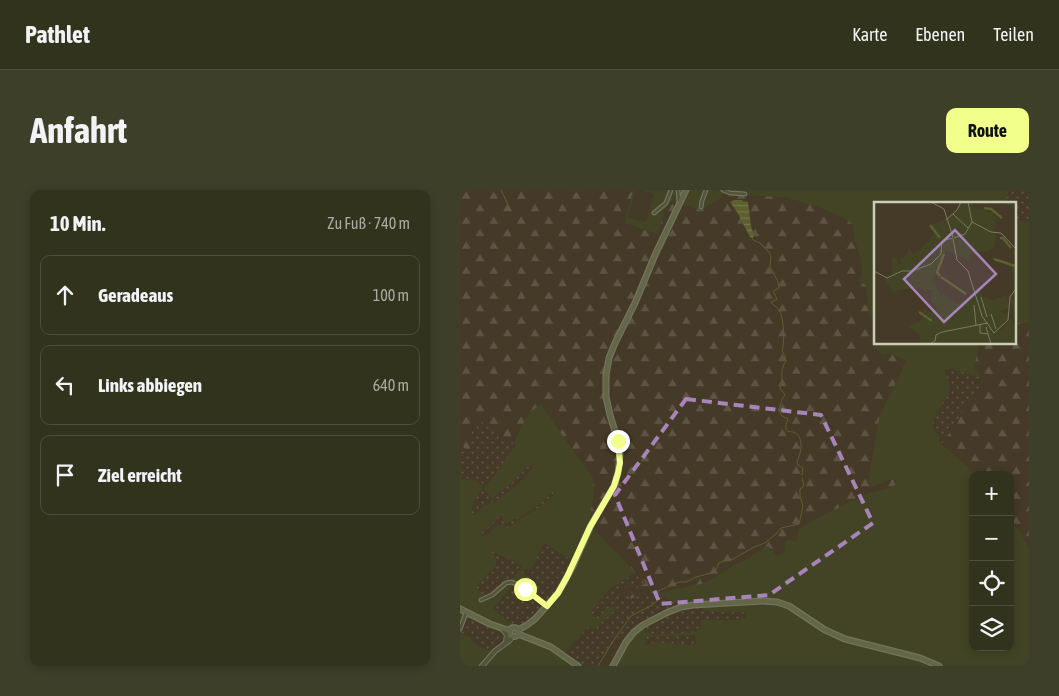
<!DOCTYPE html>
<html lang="de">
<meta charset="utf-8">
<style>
body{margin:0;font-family:"Asap Condensed",sans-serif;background:#3d3f29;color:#f1f3f6}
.controls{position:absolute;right:15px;bottom:15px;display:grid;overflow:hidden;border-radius:10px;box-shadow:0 2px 8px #0003}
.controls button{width:45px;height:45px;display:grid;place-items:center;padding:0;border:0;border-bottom:1px solid #4d4e3b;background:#32331c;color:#f1f3f6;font:25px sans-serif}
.stop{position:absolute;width:15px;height:15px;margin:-11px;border:4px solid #f2ff8a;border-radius:50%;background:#fff}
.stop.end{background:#f2ff8a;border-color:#fff;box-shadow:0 1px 5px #0008}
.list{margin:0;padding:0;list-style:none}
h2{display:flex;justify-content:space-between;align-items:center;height:65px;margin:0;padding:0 20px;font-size:21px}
h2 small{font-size:16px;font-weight:400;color:#a8aaa3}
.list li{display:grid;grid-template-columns:32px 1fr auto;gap:15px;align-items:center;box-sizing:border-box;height:80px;margin:0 10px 10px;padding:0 10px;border:1px solid #4d4e3b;border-radius:10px}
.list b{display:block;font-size:19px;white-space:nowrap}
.list em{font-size:16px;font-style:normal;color:#a8aaa3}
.icon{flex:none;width:28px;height:28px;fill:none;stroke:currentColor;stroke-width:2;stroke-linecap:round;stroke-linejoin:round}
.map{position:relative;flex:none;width:569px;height:476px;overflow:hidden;border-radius:10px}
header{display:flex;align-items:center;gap:30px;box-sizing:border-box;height:70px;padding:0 25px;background:#32331c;border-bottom:1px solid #4d4e3b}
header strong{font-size:24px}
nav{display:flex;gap:28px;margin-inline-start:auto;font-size:18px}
.intro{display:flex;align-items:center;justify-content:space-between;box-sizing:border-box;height:120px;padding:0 30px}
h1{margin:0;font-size:35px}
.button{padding:12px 22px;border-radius:10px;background:#f2ff8a;color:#111;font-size:18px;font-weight:700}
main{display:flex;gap:30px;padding:0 30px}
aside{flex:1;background:#32331c;border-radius:10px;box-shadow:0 2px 8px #0003}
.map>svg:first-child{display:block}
.grass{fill:url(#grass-dots)}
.forest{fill:url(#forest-firs)}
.garden{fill:#453927}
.water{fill:url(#water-rules)}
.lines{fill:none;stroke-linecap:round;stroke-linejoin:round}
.stream{stroke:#5c5f2e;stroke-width:1}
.minor-casing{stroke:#72745b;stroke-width:5}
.tertiary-casing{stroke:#72745b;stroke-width:6}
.secondary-casing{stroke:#72745b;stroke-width:7}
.minor{stroke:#51533a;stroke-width:2.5}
.tertiary{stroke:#51533a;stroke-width:4}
.secondary{stroke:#636747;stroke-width:4.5}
.route{stroke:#f2ff8a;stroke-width:6}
.marked{fill:none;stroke:#a785bb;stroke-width:4;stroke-dasharray:10 6;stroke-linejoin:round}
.inset-river{fill:none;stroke:#5c5f2e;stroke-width:2.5}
.inset-road{fill:none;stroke:#797b5f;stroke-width:1}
.view{fill:#a785bb;fill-opacity:0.15;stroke:#a785bb;stroke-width:2.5}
.inset-edge{fill:none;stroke:#cbcdb7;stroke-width:2.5}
</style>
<header>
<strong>Pathlet</strong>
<nav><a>Karte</a><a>Ebenen</a><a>Teilen</a></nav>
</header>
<div class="intro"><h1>Anfahrt</h1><a class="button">Route</a></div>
<main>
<aside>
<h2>10 Min.<small>Zu Fuß · 740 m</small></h2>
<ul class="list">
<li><svg class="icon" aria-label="ahead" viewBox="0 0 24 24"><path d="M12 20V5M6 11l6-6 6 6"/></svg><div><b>Geradeaus</b></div><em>100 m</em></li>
<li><svg class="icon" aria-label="left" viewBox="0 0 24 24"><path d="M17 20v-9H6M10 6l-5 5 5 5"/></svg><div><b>Links abbiegen</b></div><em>640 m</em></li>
<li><svg class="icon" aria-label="arrive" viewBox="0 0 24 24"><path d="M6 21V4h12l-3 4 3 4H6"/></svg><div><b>Ziel erreicht</b></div></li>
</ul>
</aside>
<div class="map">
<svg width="569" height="476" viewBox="0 0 569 476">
<defs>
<pattern id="grass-dots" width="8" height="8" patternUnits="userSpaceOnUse" patternTransform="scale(1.25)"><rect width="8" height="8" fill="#453927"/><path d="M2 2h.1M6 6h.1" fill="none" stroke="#5e5444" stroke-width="1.8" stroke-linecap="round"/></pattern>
<pattern id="forest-firs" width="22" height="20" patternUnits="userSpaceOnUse" patternTransform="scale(1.25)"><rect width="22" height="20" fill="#453927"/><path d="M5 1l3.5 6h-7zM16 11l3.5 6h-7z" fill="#5e5444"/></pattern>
<pattern id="water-rules" width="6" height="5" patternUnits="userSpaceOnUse" patternTransform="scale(1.25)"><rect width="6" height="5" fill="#5c5f2e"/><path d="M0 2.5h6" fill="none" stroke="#72754a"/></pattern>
</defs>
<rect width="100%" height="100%" fill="#424425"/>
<!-- grass -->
<g class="grass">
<polygon points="549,0 569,0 569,32 565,32 555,28 555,14 546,14"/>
<polygon points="487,178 522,188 521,200 509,212 485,250 481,254 478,250 480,251 472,234 490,199 485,180"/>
<path d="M 19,229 L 39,246 L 54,253 L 56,256 L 54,257 L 40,278 L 24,298 L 32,309 L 54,291 L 70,274 L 73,278 L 59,293 L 34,313 L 32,309 L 28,315 L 24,315 L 16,325 L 12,323 C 11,314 17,303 24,298 L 16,291 L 1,289 L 0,254 L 9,262 L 9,247 Z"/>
<polygon points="94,301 96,303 82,315 47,338 44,334 33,339 24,347 20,345 28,337 41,325 45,334 61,326 80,314"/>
<polygon points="84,353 114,372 94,406 77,425 67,434 60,438 54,436 54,435 46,430 33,418 55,393 61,395 68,388 62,383 66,377 68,380 73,376"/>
<path d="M 31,361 L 63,375 C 59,381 55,384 52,390 L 49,388 L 33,403 L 28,406 L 22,404 L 15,397 L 36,376 L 36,369 Z"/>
<polygon points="177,383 186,393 175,399 171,395 159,405 170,401 173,404 170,407 171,409 192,399 200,405 222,415 186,431 165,452 157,447 138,476 120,476 104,465 107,460 129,436 133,439 147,428 159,415 145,419 143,423 137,429 130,423 150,398 155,395 159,394 172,384"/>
<path d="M 242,415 L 243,421 C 258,421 272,423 287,422 L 286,428 L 281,428 L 281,430 L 241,430 L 241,436 L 236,442 L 192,445 L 188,442 L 186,443 L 183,437 L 188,434 L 206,428 L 212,422 L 220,419 Z"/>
<path d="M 8,427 L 10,427 L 41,442 L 44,445 L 45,449 L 32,461 C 25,459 14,455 11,448 L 1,443 L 6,429 Z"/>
<polygon points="235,445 236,454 233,455 193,452 185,456 184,456 186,452 185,447"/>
</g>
<!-- forest -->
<g class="forest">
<path d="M 0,0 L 173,0 L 165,33 L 198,44 L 208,11 L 241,20 L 259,9 L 266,1 L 288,5 L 319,7 L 326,7 L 358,17 L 378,25 L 393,34 C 394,39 393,45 395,51 C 399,64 406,77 399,91 L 406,95 L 409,125 L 415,130 L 415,144 L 413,158 L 424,165 L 426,163 L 447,170 L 420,225 L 412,268 L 409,293 L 412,297 L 432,289 L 437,291 L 433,297 L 409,303 L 360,327 L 339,339 L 336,352 L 329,349 L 324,353 L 325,359 L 323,364 L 316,365 L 308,356 L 245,393 L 197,403 L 191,399 L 171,409 L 170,407 L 173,404 L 170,401 L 158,405 L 159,402 L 170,395 L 175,399 L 186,393 L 129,335 L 134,300 L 132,287 L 81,215 C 68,219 60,240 54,253 L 39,246 L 19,230 L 9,247 L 12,259 L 9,262 L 0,254 Z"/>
<polygon points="555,133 569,133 569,358 559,340 550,331 550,285 517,285 481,254 485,250 509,212 521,200 522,188 514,178 519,154 555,154"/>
</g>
<!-- garden -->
<g class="garden">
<polygon points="175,0 181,0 194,4 186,32 168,27"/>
<polygon points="157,447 165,452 151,476 138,476"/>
</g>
<!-- water -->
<polygon class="water" points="274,10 282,10 284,12 286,11 288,12 291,36 294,45 293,48 290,47 277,22 270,12"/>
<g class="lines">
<!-- stream -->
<g class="stream">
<polyline points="41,0 51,21"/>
<path d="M 292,48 L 293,50 L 300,53 L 309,62 L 311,66 L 310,76 L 318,92 L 319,98 L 313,101 L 317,109 L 316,110 L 311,112 C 313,115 317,117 319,120 C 324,128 325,152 322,161 L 325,166 L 326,171 C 318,182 325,188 320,198 L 325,205 C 320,210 322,215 318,219 L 322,226 L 328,229 C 321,247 332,238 338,245 C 344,253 340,265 337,272 L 338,275 L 343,278 L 342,285"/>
<polyline points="196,402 219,392 226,392 236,387 255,382 259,373 263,371 273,369 294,357 305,353 317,343 321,338 339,334 343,316 340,306 340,299 344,296 342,288"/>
<polyline points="138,476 153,451 171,426 192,415 202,407"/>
</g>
<!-- minor casing -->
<g class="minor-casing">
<g id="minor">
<polyline points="218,0 219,11"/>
<polyline points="263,0 270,3 285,4"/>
<polyline points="241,17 242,11 246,0"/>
<polyline points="194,23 206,13 211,0"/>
<polyline points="21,410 32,405 46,393 52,392 64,398 86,416"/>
<polyline points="0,439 6,423"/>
</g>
</g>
<!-- tertiary casing -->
<g class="tertiary-casing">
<g id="tertiary">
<polyline points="42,438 47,445 46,452"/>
<polyline points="22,476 35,461 50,450 52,446"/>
</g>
</g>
<!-- secondary casing -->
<g class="secondary-casing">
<g id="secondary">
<polyline points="0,419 30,434 50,441"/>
<circle cx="54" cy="442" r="4.5"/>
<polyline points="58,440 67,435 75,429 98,403 112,378 131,335 154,296 158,283 160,264 158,251 150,225 146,207 146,185 149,168 155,153 175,113 195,65 226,0"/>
<polyline points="58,444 91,457 118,476"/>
<polyline points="153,476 166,452 174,442 183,435 206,423 221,417 233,415 303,411 317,412 329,416 365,440 385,449 460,468 479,476"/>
</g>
</g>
<!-- minor -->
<use href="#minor" class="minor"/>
<!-- tertiary -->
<use href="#tertiary" class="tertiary"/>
<!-- secondary -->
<use href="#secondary" class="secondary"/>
</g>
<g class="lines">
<!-- route -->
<polyline class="route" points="65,399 87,416 98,403 107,387 130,337 154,296 158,283 160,273 158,251"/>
</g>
<!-- marked area -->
<path class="marked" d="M 226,209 L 361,225 L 413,333 L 309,405 L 200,414 L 155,305 Z"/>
<!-- overview -->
<g transform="translate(414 12)">
<rect width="142" height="142" fill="#424425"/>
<path d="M 0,0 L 85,0 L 85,6 L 73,17 L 58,22 L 62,31 L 45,48 L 39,51 L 35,46 L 31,55 L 27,56 L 27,62 L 24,62 L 23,55 L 18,56 L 18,72 L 11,77 L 20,92 L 24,88 L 45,86 L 61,89 L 57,90 L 57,98 L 64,105 L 58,110 L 49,107 L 47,111 L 52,112 L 49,117 L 35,125 L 45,132 L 47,142 L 0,142 ZM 98,0 L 130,0 L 142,9 L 142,52 L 139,48 L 137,51 L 142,54 L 142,64 L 137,64 L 140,86 L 142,85 L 137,93 L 142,94 L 139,96 L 142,97 L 139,98 L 137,93 L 136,96 L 142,125 L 136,116 L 132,123 L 123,131 L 135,116 L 134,108 L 132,112 L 126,109 L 135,106 L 133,93 L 119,98 L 110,95 L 104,83 L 98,94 L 83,102 L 71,92 L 67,94 L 61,81 L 57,82 L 62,66 L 72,49 L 96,59 L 95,53 L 101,52 L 99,49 L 114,50 L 121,44 L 122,29 L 119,30 L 123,19 L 119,19 L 123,17 L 118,10 L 111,10 L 115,8 L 100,6 Z" fill="#453927"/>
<path class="inset-river" d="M 110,6 L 117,7 L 128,16M 56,23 L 66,36M 126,36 L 129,36 L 137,46M 120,57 L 141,64M 66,74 L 63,70 L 70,52M 67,75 L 92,92M 45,110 L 58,119"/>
<path class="inset-road" d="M 57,0 L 70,7 L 79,35M 94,0 L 98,20M 79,12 L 94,26M 72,18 L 83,8 L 87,0M 80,36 L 91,32 L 98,20 L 117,30 L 127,31 L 143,48M 79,37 L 83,58 L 94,69 L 108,114 L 120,131 L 134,118 L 136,95 L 143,85M 0,69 L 13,76 L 28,69 L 38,69 L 57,62 L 67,52 L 68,39 L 79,36M 107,95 L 113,115M 100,103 L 102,123M 117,112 L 122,127M 106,122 L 106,131 L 114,132M 112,125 L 117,142M 68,130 L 114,121M 56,142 L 61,139 L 62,133 L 68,130"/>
<path class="view" d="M 81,28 L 122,72 L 70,120 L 30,77 Z"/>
<rect width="142" height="142" class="inset-edge"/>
</g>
</svg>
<div class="controls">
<button>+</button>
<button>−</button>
<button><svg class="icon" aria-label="locate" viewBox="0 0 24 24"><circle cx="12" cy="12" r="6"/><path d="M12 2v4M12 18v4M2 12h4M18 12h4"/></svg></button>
<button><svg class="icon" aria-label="layers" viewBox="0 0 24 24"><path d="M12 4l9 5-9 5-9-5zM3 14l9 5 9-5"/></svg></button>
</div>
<div class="stop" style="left:65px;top:399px"></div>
<div class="stop end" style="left:158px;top:251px"></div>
</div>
</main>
